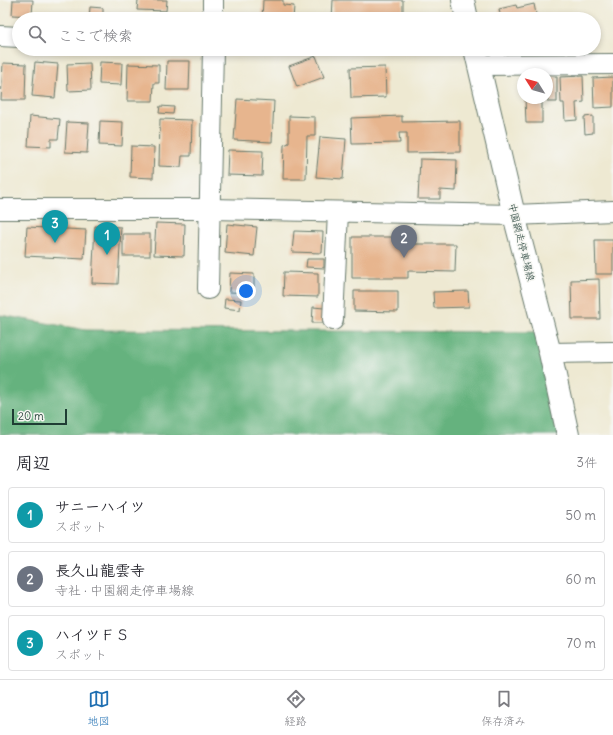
<!DOCTYPE html>
<html lang="ja">
<meta charset="utf-8">
<style>
body{margin:0;font-family:Delius,"Klee One",sans-serif;background:#f2f2f3;color:#2b2b33}
.compass{position:absolute;left:517px;top:68px;width:36px;height:36px;border-radius:50%;background:#fff;box-shadow:0 2px 6px #0003;rotate:307deg}
.scale{position:absolute;left:12px;bottom:10px;width:55px;box-sizing:border-box;padding-left:4px;border:2px solid #1f3d34;border-top:0;font-size:11px;line-height:14px;white-space:nowrap;color:#1f3d34;-webkit-text-stroke:3px #f6f6f2;paint-order:stroke}
.you{position:absolute;left:246px;top:291px;width:14px;height:14px;margin:-10px;border:3px solid #fff;border-radius:50%;background:#1a73e8;box-shadow:0 0 0 6px #1a73e833}
.badge{display:grid;place-items:center;width:26px;height:26px;border-radius:50%;background:#1f6fb2;color:#fff;font-size:13px;font-weight:700}
.pin{position:absolute;translate:-50% -33px;filter:drop-shadow(0 1px 2px #0008)}
.pin::after{content:'';position:absolute;top:21px;width:14px;height:12px;background:inherit;clip-path:polygon(0 0,100% 0,50% 100%)}
.list{margin:0;padding:0;list-style:none}
h2{display:flex;justify-content:space-between;align-items:center;height:52px;margin:0;padding:0 16px;font-size:17px}
h2 small{font-size:13px;font-weight:400;color:#7c7c81}
.list li{display:grid;grid-template-columns:26px 1fr auto;gap:12px;align-items:center;box-sizing:border-box;height:56px;margin:0 8px 8px;padding:0 8px;border:1px solid #e1e1e2;border-radius:4px}
.list b{display:block;font-size:15px;white-space:nowrap}
.list p{margin:0;font-size:13px;white-space:nowrap;color:#7c7c81}
.list em{font-size:13px;font-style:normal;color:#7c7c81}
.icon{flex:none;width:22px;height:22px;fill:none;stroke:currentColor;stroke-width:2;stroke-linecap:round;stroke-linejoin:round}
.map{position:relative;flex:none;width:613px;height:435px;overflow:hidden}
.search{position:absolute;background:#fff;box-shadow:0 2px 6px #0003;left:12px;right:12px;top:12px;height:44px;display:flex;align-items:center;gap:10px;box-sizing:border-box;padding:0 14px;border-radius:22px;color:#7c7c81;font-size:15px}
.sheet{height:244px;background:#fff}
nav{display:flex;justify-content:space-around;align-items:center;box-sizing:border-box;height:56px;border-top:1px solid #e1e1e2;background:#fff;font-size:11px;color:#7c7c81}
nav a{display:grid;justify-items:center;gap:2px}
nav .on{color:#1f6fb2}
.map>svg:first-child{display:block}
.forest{fill:#65b27e;stroke:#427859}
.building{fill:#e7b58e}
.lines{fill:none;stroke-linecap:round;stroke-linejoin:round}
.minor-casing{stroke:#67796b;stroke-width:22}
.secondary-casing{stroke:#67796b;stroke-width:24}
.minor{stroke:#fff;stroke-width:20}
.secondary{stroke:#fff;stroke-width:22}
.labels{text-anchor:middle;stroke-width:3;stroke-linejoin:round;paint-order:stroke}
.street-label{font-size:10px;fill:#1f3d34;stroke:#f6f6f2}
</style>
<div class="map">
<svg width="613" height="435" viewBox="0 0 613 435">
<rect width="100%" height="100%" fill="#f6f6f2"/>
<filter id="ink" filterUnits="userSpaceOnUse"><feTurbulence type="fractalNoise" baseFrequency=".025" numOctaves="2"/><feDisplacementMap in="SourceGraphic" scale="8" xChannelSelector="R" yChannelSelector="G"/><feConvolveMatrix kernelMatrix="1 2 1 2 8 2 1 2 1" color-interpolation-filters="sRGB"/></filter>
<filter id="wash" filterUnits="userSpaceOnUse"><feTurbulence type="fractalNoise" baseFrequency=".012" numOctaves="4" result="noise"/><feDisplacementMap in="SourceGraphic" scale="16" xChannelSelector="R" yChannelSelector="G"/><feGaussianBlur stdDeviation="0.9" result="paint"/><feColorMatrix in="noise" values="0 0 0 0 0 0 0 0 0 0 0 0 0 0 0 0 0 1.4 0 .05"/><feComposite in="paint" operator="in"/></filter>
<g filter="url(#wash)">
<rect width="100%" height="100%" fill="#eee9d2"/>
<!-- forest -->
<polygon class="forest" points="0,315 86,330 544,332 568,435 0,435"/>
<g id="blocks">
<!-- building -->
<g class="building">
<polygon points="13,0 33,0 32,16 12,15"/>
<polygon points="138,0 167,0 166,11 137,10"/>
<polygon points="263,0 283,0 283,5 294,6 293,19 262,19"/>
<polygon points="333,0 403,0 403,19 332,19"/>
<polygon points="534,4 537,19 501,19 499,9 516,5 517,8"/>
<polygon points="90,7 103,8 103,19 89,19"/>
<polygon points="316,56 324,77 297,87 289,66"/>
<polygon points="167,61 190,61 189,90 166,90"/>
<polygon points="35,62 58,64 55,98 32,96"/>
<polygon points="100,62 122,63 121,85 99,84"/>
<polygon points="3,63 26,64 25,100 1,100"/>
<polygon points="90,63 91,90 68,91 67,64"/>
<polygon points="128,64 159,65 159,83 154,83 153,101 127,101"/>
<polygon points="385,67 386,97 351,98 350,68"/>
<polygon points="583,76 584,102 576,103 577,120 565,121 564,103 561,103 560,77"/>
<polygon points="557,77 557,102 548,102 547,78"/>
<polygon points="613,77 613,107 594,108 593,78"/>
<polygon points="525,98 542,98 542,123 526,123"/>
<polygon points="237,99 274,101 272,142 234,140"/>
<polygon points="160,106 174,107 173,114 159,113"/>
<polygon points="30,116 60,119 58,139 51,139 51,147 28,146"/>
<polygon points="289,116 315,117 315,136 307,136 306,179 283,179 284,145 289,143"/>
<polygon points="402,116 402,122 460,121 460,152 407,153 407,133 399,133 400,143 352,144 351,118"/>
<polygon points="593,116 593,133 585,134 584,117"/>
<polygon points="160,119 192,120 191,156 182,156 181,167 159,166"/>
<polygon points="100,121 123,122 122,146 99,145"/>
<polygon points="67,122 89,123 87,153 65,152"/>
<polygon points="320,137 346,139 343,179 316,177"/>
<polygon points="131,146 154,147 153,178 130,177"/>
<polygon points="228,150 263,151 262,176 227,175"/>
<polygon points="420,159 457,160 456,191 440,190 440,199 418,199"/>
<polygon points="156,223 185,224 184,256 154,255"/>
<polygon points="227,224 257,227 254,256 225,253"/>
<polygon points="95,226 121,227 118,284 92,283"/>
<polygon points="27,227 86,230 84,259 25,256"/>
<polygon points="294,231 323,232 322,253 292,252"/>
<rect x="123" y="234" width="27" height="22"/>
<polygon points="352,237 410,237 411,244 456,244 455,272 408,271 408,278 352,278"/>
<polygon points="595,240 613,240 613,274 596,274"/>
<polygon points="307,259 324,259 324,268 306,267"/>
<polygon points="284,272 318,273 318,297 283,296"/>
<polygon points="230,273 254,274 254,293 229,292"/>
<polygon points="599,279 600,319 572,319 571,280"/>
<polygon points="354,291 398,291 398,312 354,311"/>
<polygon points="468,291 469,307 434,308 433,292"/>
<polygon points="225,299 241,300 240,310 224,308"/>
<polygon points="313,307 324,308 323,323 312,323"/>
</g>
</g>
</g>
<g filter="url(#ink)">
<use href="#blocks" fill-opacity="0" stroke="#67796b" stroke-width="1"/>
<g class="lines">
<!-- minor casing -->
<g class="minor-casing">
<g id="minor">
<polyline points="213,0 213,19"/>
<polyline points="0,36 19,37"/>
<polyline points="478,65 613,64"/>
<polyline points="0,209 210,209 514,215 613,211"/>
<polyline points="208,289 213,49"/>
<polyline points="333,320 338,212"/>
<polyline points="550,353 613,352"/>
</g>
</g>
<!-- secondary casing -->
<g class="secondary-casing">
<g id="secondary">
<polyline points="463,0 467,19"/>
<polyline points="475,49 514,215 550,353 568,435"/>
</g>
</g>
<!-- minor -->
<use href="#minor" class="minor"/>
<!-- secondary -->
<use href="#secondary" class="secondary"/>
</g>
</g>
<g class="labels">
<!-- street labels -->
<g class="street-label">
<text transform="translate(522 242) rotate(76)" y="4">中園網走停車場線</text>
</g>
</g>
</svg>
<svg class="compass" viewBox="-18 -18 36 36"><path d="M0-13l5 13h-10z" fill="#e53935"/><path d="M0 13l5-13h-10z" fill="#7c7c81"/></svg>
<div class="scale">20 m</div>
<div class="you"></div>
<div class="pin badge" style="left:107px;top:255px;background:#0f9aa8">1</div>
<div class="pin badge" style="left:404px;top:258px;background:#6b7280">2</div>
<div class="pin badge" style="left:55px;top:243px;background:#0f9aa8">3</div>
<div class="search"><svg class="icon" aria-label="search" viewBox="0 0 24 24"><circle cx="10" cy="10" r="6"/><path d="M15 15l6 6"/></svg>ここで検索</div>
</div>
<section class="sheet">
<h2>周辺<small>3件</small></h2>
<ul class="list">
<li><span class="badge" style="background:#0f9aa8">1</span><div><b>サニーハイツ</b><p>スポット</p></div><em>50 m</em></li>
<li><span class="badge" style="background:#6b7280">2</span><div><b>長久山龍雲寺</b><p>寺社 · 中園網走停車場線</p></div><em>60 m</em></li>
<li><span class="badge" style="background:#0f9aa8">3</span><div><b>ハイツＦＳ</b><p>スポット</p></div><em>70 m</em></li>
</ul>
</section>
<nav>
<a class="on"><svg class="icon" aria-label="map" viewBox="0 0 24 24"><path d="M3 6l6-2 6 2 6-2v14l-6 2-6-2-6 2zM9 4v14M15 6v14"/></svg>地図</a>
<a><svg class="icon" aria-label="directions" viewBox="0 0 24 24"><path d="M12 3l9 9-9 9-9-9zM9 14v-3h6M13 9l2 2-2 2"/></svg>経路</a>
<a><svg class="icon" aria-label="saved" viewBox="0 0 24 24"><path d="M7 4h10v16l-5-4-5 4z"/></svg>保存済み</a>
</nav>
